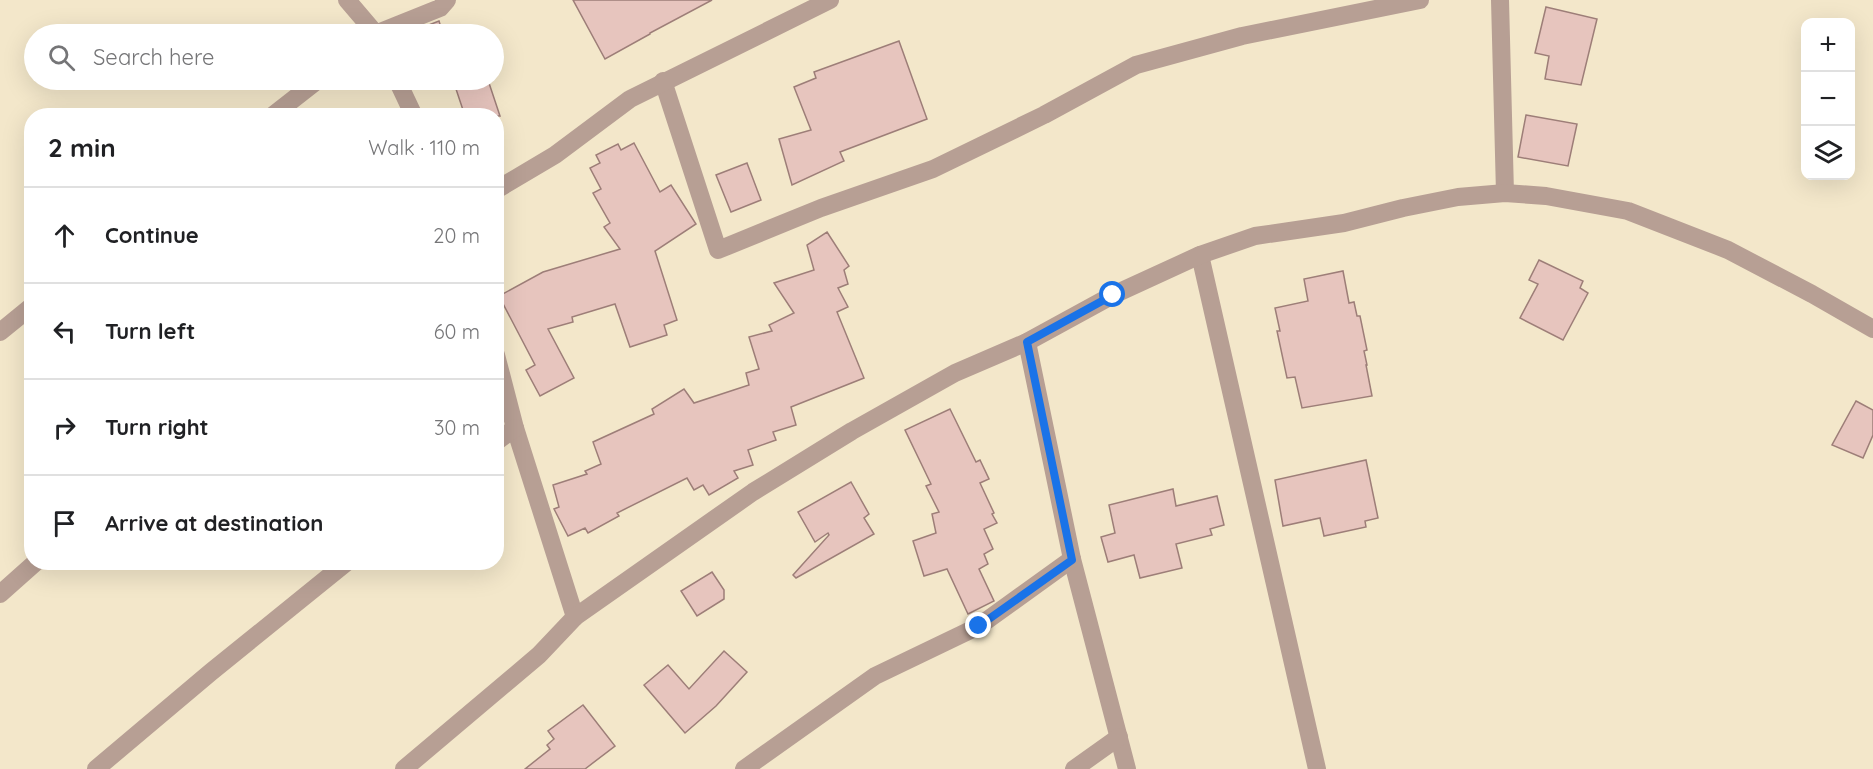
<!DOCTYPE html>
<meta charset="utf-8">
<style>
body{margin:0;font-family:Quicksand,sans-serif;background:#f6f6f6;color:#202124}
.controls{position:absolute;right:18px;top:18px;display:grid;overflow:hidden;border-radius:12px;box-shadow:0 6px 24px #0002}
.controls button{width:54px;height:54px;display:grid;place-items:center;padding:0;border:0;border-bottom:2px solid #e0e0e0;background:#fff;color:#202124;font:30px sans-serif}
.stop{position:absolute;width:18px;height:18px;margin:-14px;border:4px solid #1a73e8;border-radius:50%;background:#fff}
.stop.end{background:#1a73e8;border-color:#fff;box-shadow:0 2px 6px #0008}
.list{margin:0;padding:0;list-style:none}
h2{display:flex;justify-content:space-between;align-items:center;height:78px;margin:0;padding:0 24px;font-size:26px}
h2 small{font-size:20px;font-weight:400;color:#757577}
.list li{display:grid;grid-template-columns:39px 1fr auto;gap:18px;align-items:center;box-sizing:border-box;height:96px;padding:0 24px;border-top:2px solid #e0e0e0}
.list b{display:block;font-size:22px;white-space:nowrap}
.list em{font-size:20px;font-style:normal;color:#757577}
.icon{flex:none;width:33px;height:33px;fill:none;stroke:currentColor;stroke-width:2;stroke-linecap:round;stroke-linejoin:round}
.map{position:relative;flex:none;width:1873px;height:769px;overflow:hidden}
.search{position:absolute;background:#fff;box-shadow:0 6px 24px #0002;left:24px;top:24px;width:480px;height:66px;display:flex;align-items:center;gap:15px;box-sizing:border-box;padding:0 21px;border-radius:33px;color:#757577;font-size:22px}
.panel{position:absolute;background:#fff;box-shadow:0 6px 24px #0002;left:24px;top:108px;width:480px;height:462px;border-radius:24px}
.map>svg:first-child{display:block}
.building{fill:#e7c5be;stroke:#9d7e78;stroke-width:1.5}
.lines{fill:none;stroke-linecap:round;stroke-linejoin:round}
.minor{stroke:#b79f94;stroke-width:18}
.route{stroke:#1a73e8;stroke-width:8}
</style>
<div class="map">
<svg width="1873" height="769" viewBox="0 0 1873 769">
<rect width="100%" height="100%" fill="#f3e7ca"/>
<!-- building -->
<g class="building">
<polygon points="573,0 712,0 650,33 650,34 605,59"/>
<polygon points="1546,7 1597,19 1581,85 1545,79 1549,56 1535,53"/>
<polygon points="439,21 443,34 418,34 416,30"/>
<polygon points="899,41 927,119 840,152 844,161 792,185 779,139 811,130 794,87 816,78 814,72"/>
<polygon points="453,80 488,80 500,116 465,116"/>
<polygon points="1526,115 1577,124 1568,166 1518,157"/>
<polygon points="634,143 660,192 671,185 696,224 655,251 677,320 664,325 667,335 630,347 615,304 572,317 573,322 548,329 574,378 540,396 526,370 535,365 499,296 543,272 620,249 604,227 610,223 593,193 601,189 590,168 600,163 596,155 618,144 621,150"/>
<polygon points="747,163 761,200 731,212 716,175"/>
<polygon points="827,232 849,266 844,270 848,284 838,288 848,307 837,312 864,378 791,407 796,425 773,432 776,440 748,450 753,465 734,471 738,478 709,495 703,485 694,490 687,478 617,513 619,516 588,533 585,528 568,536 554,509 559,507 553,485 587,474 585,471 601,464 593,442 654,414 652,409 684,389 694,403 749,385 746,373 759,369 749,337 772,331 769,325 794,313 774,283 814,270 807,245"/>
<polygon points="1539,260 1583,281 1580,288 1588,293 1563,340 1520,318 1538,284 1529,280"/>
<polygon points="1343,271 1349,303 1354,302 1357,316 1360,316 1367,350 1364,351 1367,365 1366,365 1372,396 1302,408 1295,377 1287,378 1277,331 1280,331 1275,308 1308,301 1304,279"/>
<polygon points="1856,401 1873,410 1873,435 1863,458 1832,445"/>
<polygon points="950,409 976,462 980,460 989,479 980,483 994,513 992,514 997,523 984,529 993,549 984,554 988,564 979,569 994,601 968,614 947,569 924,576 913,541 936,533 932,514 939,512 926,486 931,484 905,430"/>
<polygon points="1366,460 1378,518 1365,521 1366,527 1324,536 1320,518 1283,526 1275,480"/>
<polygon points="851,482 869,514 864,518 874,534 796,578 793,575 829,535 828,533 815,542 798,512"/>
<polygon points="1173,489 1176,506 1217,496 1224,525 1210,529 1212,535 1176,544 1182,568 1140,578 1134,555 1108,562 1101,537 1115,533 1109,505"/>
<polygon points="712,572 724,590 724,599 697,616 681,591"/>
<polygon points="724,651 747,672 716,706 685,733 644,685 668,665 689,689"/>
<polygon points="583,705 615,746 585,769 525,769 550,749 547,745 554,739 548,731"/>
</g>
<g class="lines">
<!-- minor -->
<g class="minor">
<polyline points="347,0 376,34"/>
<polyline points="1500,0 1505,193"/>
<polyline points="375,34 440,8 447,0"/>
<polyline points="397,80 414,116"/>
<polyline points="663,81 718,250 821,208 933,169 1044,115 1136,65 1242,36 1420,0"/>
<polyline points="272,116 318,80"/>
<polyline points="496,190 555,155 630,99 830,0"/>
<polyline points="1200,255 1317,769"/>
<polyline points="0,332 32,306"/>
<polyline points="1027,342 1072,559 1127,769"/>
<polyline points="496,355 515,428 575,617"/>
<polyline points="496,442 515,428"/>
<polyline points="0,594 36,562"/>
<polyline points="96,769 211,672 347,562"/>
<polyline points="404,769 539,655 575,617 753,492 852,431 955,373 1027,342 1113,295 1200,255 1255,236 1344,223 1403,208 1458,197 1505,193 1546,196 1628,211 1728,250 1812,294 1873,329"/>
<polyline points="744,769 875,676 979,626 1072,559"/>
<polyline points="1074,769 1119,737"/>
</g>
</g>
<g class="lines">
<!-- route -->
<polyline class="route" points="979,626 1072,560 1027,342 1113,295"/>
</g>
</svg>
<div class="controls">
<button>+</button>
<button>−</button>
<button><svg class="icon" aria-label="layers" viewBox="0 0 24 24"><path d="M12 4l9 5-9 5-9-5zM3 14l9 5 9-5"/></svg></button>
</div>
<div class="stop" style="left:1113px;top:295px"></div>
<div class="stop end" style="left:979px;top:626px"></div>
<div class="search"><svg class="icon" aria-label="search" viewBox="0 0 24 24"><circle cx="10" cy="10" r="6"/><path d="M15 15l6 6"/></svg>Search here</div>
<section class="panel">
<h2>2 min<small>Walk · 110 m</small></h2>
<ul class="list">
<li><svg class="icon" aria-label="ahead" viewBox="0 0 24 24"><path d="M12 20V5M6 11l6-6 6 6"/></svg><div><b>Continue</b></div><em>20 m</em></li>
<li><svg class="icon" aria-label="left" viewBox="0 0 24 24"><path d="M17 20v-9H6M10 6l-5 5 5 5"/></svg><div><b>Turn left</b></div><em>60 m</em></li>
<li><svg class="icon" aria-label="right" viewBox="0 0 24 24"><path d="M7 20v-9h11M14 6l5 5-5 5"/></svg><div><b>Turn right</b></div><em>30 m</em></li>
<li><svg class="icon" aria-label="arrive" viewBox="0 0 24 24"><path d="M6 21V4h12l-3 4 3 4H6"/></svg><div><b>Arrive at destination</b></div></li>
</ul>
</section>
</div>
